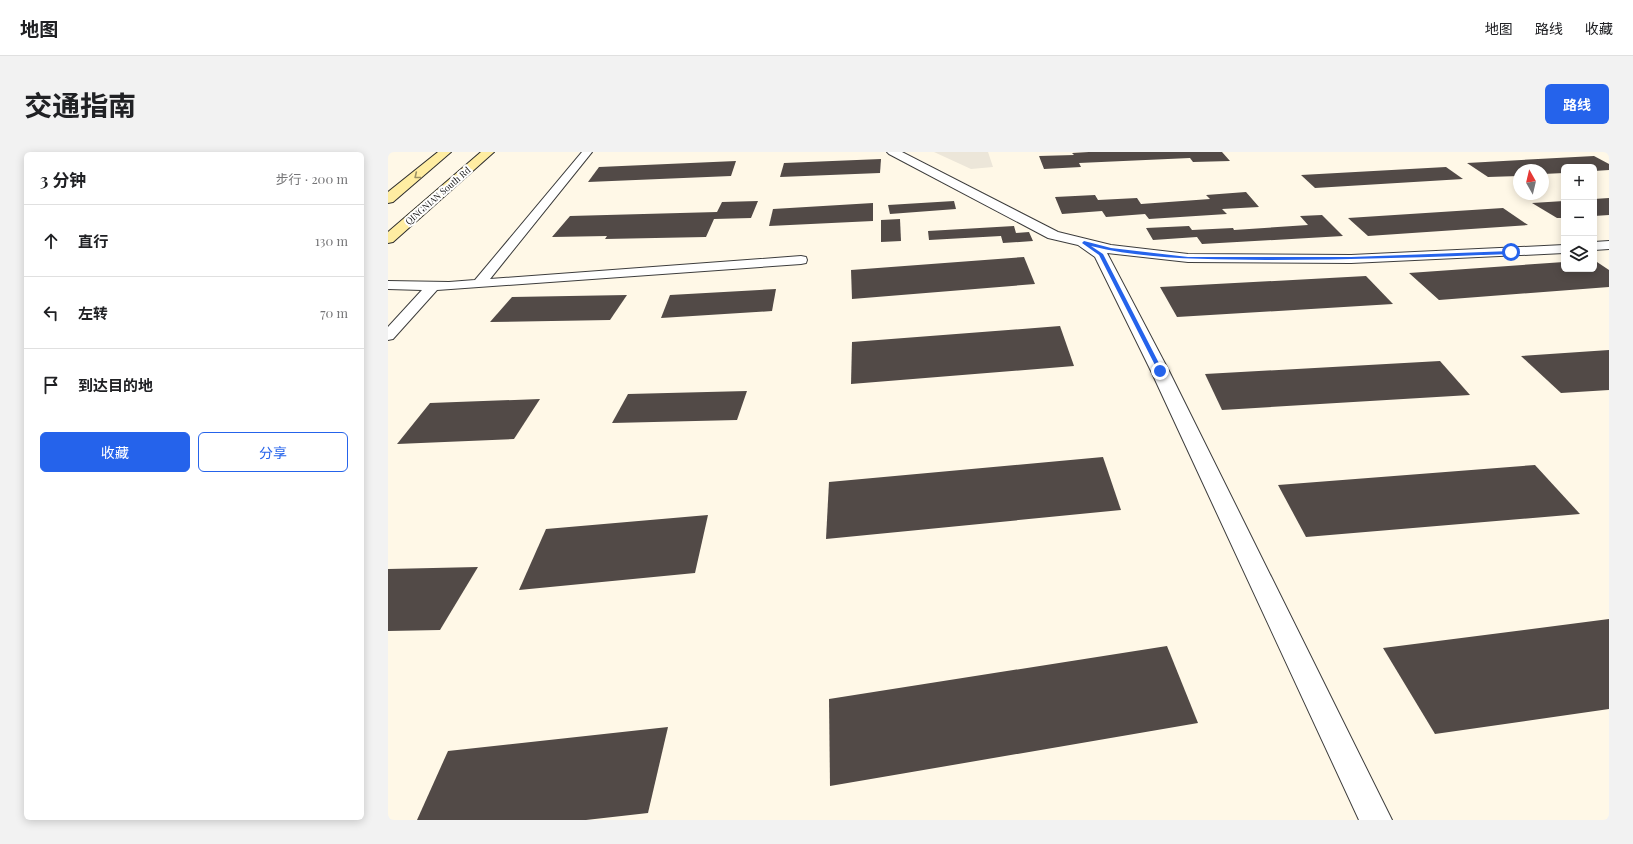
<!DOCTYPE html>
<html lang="zh">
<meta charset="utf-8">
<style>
body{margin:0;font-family:"Playfair Display","Noto Sans SC",serif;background:#f2f2f2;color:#202124}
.controls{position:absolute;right:12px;top:12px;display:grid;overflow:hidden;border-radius:6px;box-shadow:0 2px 10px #0003}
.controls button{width:36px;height:36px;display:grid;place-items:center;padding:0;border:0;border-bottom:1px solid #e0e0e0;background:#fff;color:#202124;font:20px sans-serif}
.compass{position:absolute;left:1125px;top:12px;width:36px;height:36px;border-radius:50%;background:#fff;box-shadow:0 2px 10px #0003;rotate:352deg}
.stop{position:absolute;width:12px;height:12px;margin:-9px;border:3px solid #2563eb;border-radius:50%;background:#fff}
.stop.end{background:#2563eb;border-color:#fff;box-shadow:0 1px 4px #0008}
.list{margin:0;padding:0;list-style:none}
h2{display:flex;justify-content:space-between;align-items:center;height:52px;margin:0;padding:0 16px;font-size:17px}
h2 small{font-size:13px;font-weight:400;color:#757577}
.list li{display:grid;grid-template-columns:26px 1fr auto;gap:12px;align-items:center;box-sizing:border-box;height:72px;padding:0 16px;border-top:1px solid #e0e0e0}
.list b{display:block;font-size:15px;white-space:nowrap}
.list em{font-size:13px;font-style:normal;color:#757577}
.actions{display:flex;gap:8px;padding:12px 16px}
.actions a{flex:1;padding:9px 0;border:1px solid #2563eb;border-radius:6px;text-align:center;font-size:14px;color:#2563eb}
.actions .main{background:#2563eb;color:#fff}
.icon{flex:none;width:22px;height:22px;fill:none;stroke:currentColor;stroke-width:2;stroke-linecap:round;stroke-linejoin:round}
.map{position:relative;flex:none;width:1221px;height:668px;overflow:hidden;border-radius:6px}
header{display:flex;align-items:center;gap:24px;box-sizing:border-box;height:56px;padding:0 20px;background:#fff;border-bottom:1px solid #e0e0e0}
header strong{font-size:19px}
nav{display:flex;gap:22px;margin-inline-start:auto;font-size:14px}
.intro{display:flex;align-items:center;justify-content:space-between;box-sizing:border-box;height:96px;padding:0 24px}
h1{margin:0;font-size:28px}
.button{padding:10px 18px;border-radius:6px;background:#2563eb;color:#fff;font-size:14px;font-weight:700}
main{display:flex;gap:24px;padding:0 24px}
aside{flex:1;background:#fff;border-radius:6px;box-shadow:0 2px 10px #0003}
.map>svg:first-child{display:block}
.plaza{fill:#ece6d9}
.building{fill:#524a47}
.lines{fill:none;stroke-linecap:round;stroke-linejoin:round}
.service-casing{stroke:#3d3d3d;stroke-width:2}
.minor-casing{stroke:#3d3d3d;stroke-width:2}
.secondary-casing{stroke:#2c2c2c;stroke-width:2}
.service{fill:#fff;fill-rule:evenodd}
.minor{fill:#fff;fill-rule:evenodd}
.secondary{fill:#ffeda2;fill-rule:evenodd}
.oneway{stroke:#9d9265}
.route{fill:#2563eb}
.labels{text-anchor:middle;stroke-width:4;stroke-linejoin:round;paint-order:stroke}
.far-street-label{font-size:9px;fill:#0a0a0a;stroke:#fff}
</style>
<header>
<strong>地图</strong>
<nav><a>地图</a><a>路线</a><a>收藏</a></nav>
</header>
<div class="intro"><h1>交通指南</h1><a class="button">路线</a></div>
<main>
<aside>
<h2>3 分钟<small>步行 · 200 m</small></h2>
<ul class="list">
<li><svg class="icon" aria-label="ahead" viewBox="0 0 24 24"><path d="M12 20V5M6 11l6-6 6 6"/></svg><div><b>直行</b></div><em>130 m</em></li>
<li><svg class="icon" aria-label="left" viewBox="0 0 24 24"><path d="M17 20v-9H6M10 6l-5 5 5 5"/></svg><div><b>左转</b></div><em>70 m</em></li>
<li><svg class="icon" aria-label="arrive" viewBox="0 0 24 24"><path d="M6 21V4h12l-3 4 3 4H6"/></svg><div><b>到达目的地</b></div></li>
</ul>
<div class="actions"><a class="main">收藏</a><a>分享</a></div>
</aside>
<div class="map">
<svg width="1221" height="668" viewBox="0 0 1221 668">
<rect width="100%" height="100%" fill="#fff8e7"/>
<!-- plaza -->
<polygon class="plaza" points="546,0 600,0 605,15 583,17"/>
<!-- building -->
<g class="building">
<polygon points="701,0 834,0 842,9 805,10 802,6 691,11 693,15 656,17 651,4 686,3 684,1"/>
<polygon points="1206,4 1221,12 1221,18 1206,19 1206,15 1176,15 1176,21 1155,22 1155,18 1131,18 1131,24 1100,25 1079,11"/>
<polygon points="493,7 492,21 392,25 396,11"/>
<polygon points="348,9 343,24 200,30 211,15"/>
<polygon points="1058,15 1075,27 927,36 913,23"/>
<polygon points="858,40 871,55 834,57 839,62 761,67 757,62 718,65 714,59 674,62 667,45 707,43 710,48 749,46 753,52 822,47 818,43"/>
<polygon points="1221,46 1221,63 1206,64 1206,47"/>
<polygon points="370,49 363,66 326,67 318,85 217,87 219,84 164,85 182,64 329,60 334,50"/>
<polygon points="566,49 568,57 502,62 500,53"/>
<polygon points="1176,49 1176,66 1169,66 1144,51"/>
<polygon points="485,51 485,69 381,74 385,57"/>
<polygon points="1115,56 1140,73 980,84 960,66"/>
<polygon points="934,63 955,84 814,92 809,85 765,88 758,76 801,74 804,78 845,76 846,78 920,73 912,64"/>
<polygon points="512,67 513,89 493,90 493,68"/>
<polygon points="626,74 628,81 641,80 645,89 615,91 613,84 541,88 540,79"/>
<polygon points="636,105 647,132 464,147 463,118"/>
<polygon points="1206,108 1221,118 1221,135 1051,148 1021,121 1176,110 1176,117 1206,117"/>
<polygon points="978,124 1005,152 789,165 772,135"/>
<polygon points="388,137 384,159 273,166 282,143"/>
<polygon points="239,143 222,168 102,170 124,145"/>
<polygon points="672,174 686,214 463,232 464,190"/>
<polygon points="1221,198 1221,238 1173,241 1133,204"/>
<polygon points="1052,209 1082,243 834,258 817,222"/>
<polygon points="359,239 349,268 224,271 240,242"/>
<polygon points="152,247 126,287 9,292 42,251"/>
<polygon points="715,305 733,358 438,387 441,330"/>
<polygon points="1147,313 1192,362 918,385 890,333"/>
<polygon points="320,363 307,421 131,438 158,377"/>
<polygon points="90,415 52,478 0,479 0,417"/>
<polygon points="1221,467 1221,557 1047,582 995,496"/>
<polygon points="779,494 810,571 442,634 441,547"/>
<polygon points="280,575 260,661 198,668 29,668 60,599"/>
</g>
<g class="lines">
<!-- service casing -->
<g class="service-casing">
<polygon id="service" points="194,0 204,0 102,127 413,104 418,105 419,108 418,111 413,112 49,138 5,187 0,188 0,175 34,138 0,137 0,129 61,130 87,128"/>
</g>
<!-- minor casing -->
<g class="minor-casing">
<g id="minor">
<polygon points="499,0 514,0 670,80 723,93 800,102 963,103 1176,93 1176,101 963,111 800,110 719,101 781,219 1004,668 971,668 763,219 707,105 690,93 660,86 501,2"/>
<polygon points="1221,89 1221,97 1206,98 1206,90"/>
</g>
</g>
<!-- secondary casing -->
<g class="secondary-casing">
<g id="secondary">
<polygon points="50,0 63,0 5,50 0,51 0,40"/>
<polygon points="93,0 106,0 5,90 0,91 0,80"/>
</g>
</g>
<!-- service -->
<use href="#service" class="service"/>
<!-- minor -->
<use href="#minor" class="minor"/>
<!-- secondary -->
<use href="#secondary" class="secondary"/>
</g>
<!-- one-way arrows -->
<defs><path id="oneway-chevron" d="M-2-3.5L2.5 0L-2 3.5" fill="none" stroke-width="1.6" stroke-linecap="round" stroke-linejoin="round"/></defs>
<use class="oneway" href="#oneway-chevron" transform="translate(29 24) rotate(141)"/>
<!-- route -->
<path class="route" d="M 696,89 L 723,96 L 800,105 L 963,105 L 1123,99 L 1125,100 L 1123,102 C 1041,105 960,108 878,108 C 819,107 760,108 703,94 L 715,102 L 775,219 L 772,221 L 770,219 L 711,103 L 694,91 Z"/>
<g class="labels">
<!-- far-street labels -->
<g class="far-street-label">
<text transform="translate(50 44) rotate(-41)" y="3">QINGNIAN South Rd</text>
</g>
</g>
</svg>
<div class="controls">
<button>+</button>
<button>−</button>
<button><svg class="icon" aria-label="layers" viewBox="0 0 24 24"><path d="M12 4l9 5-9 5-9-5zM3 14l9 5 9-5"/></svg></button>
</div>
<svg class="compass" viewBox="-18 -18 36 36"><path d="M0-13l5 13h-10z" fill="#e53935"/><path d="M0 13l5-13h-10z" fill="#757577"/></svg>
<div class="stop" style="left:1123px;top:100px"></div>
<div class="stop end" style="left:772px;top:219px"></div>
</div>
</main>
